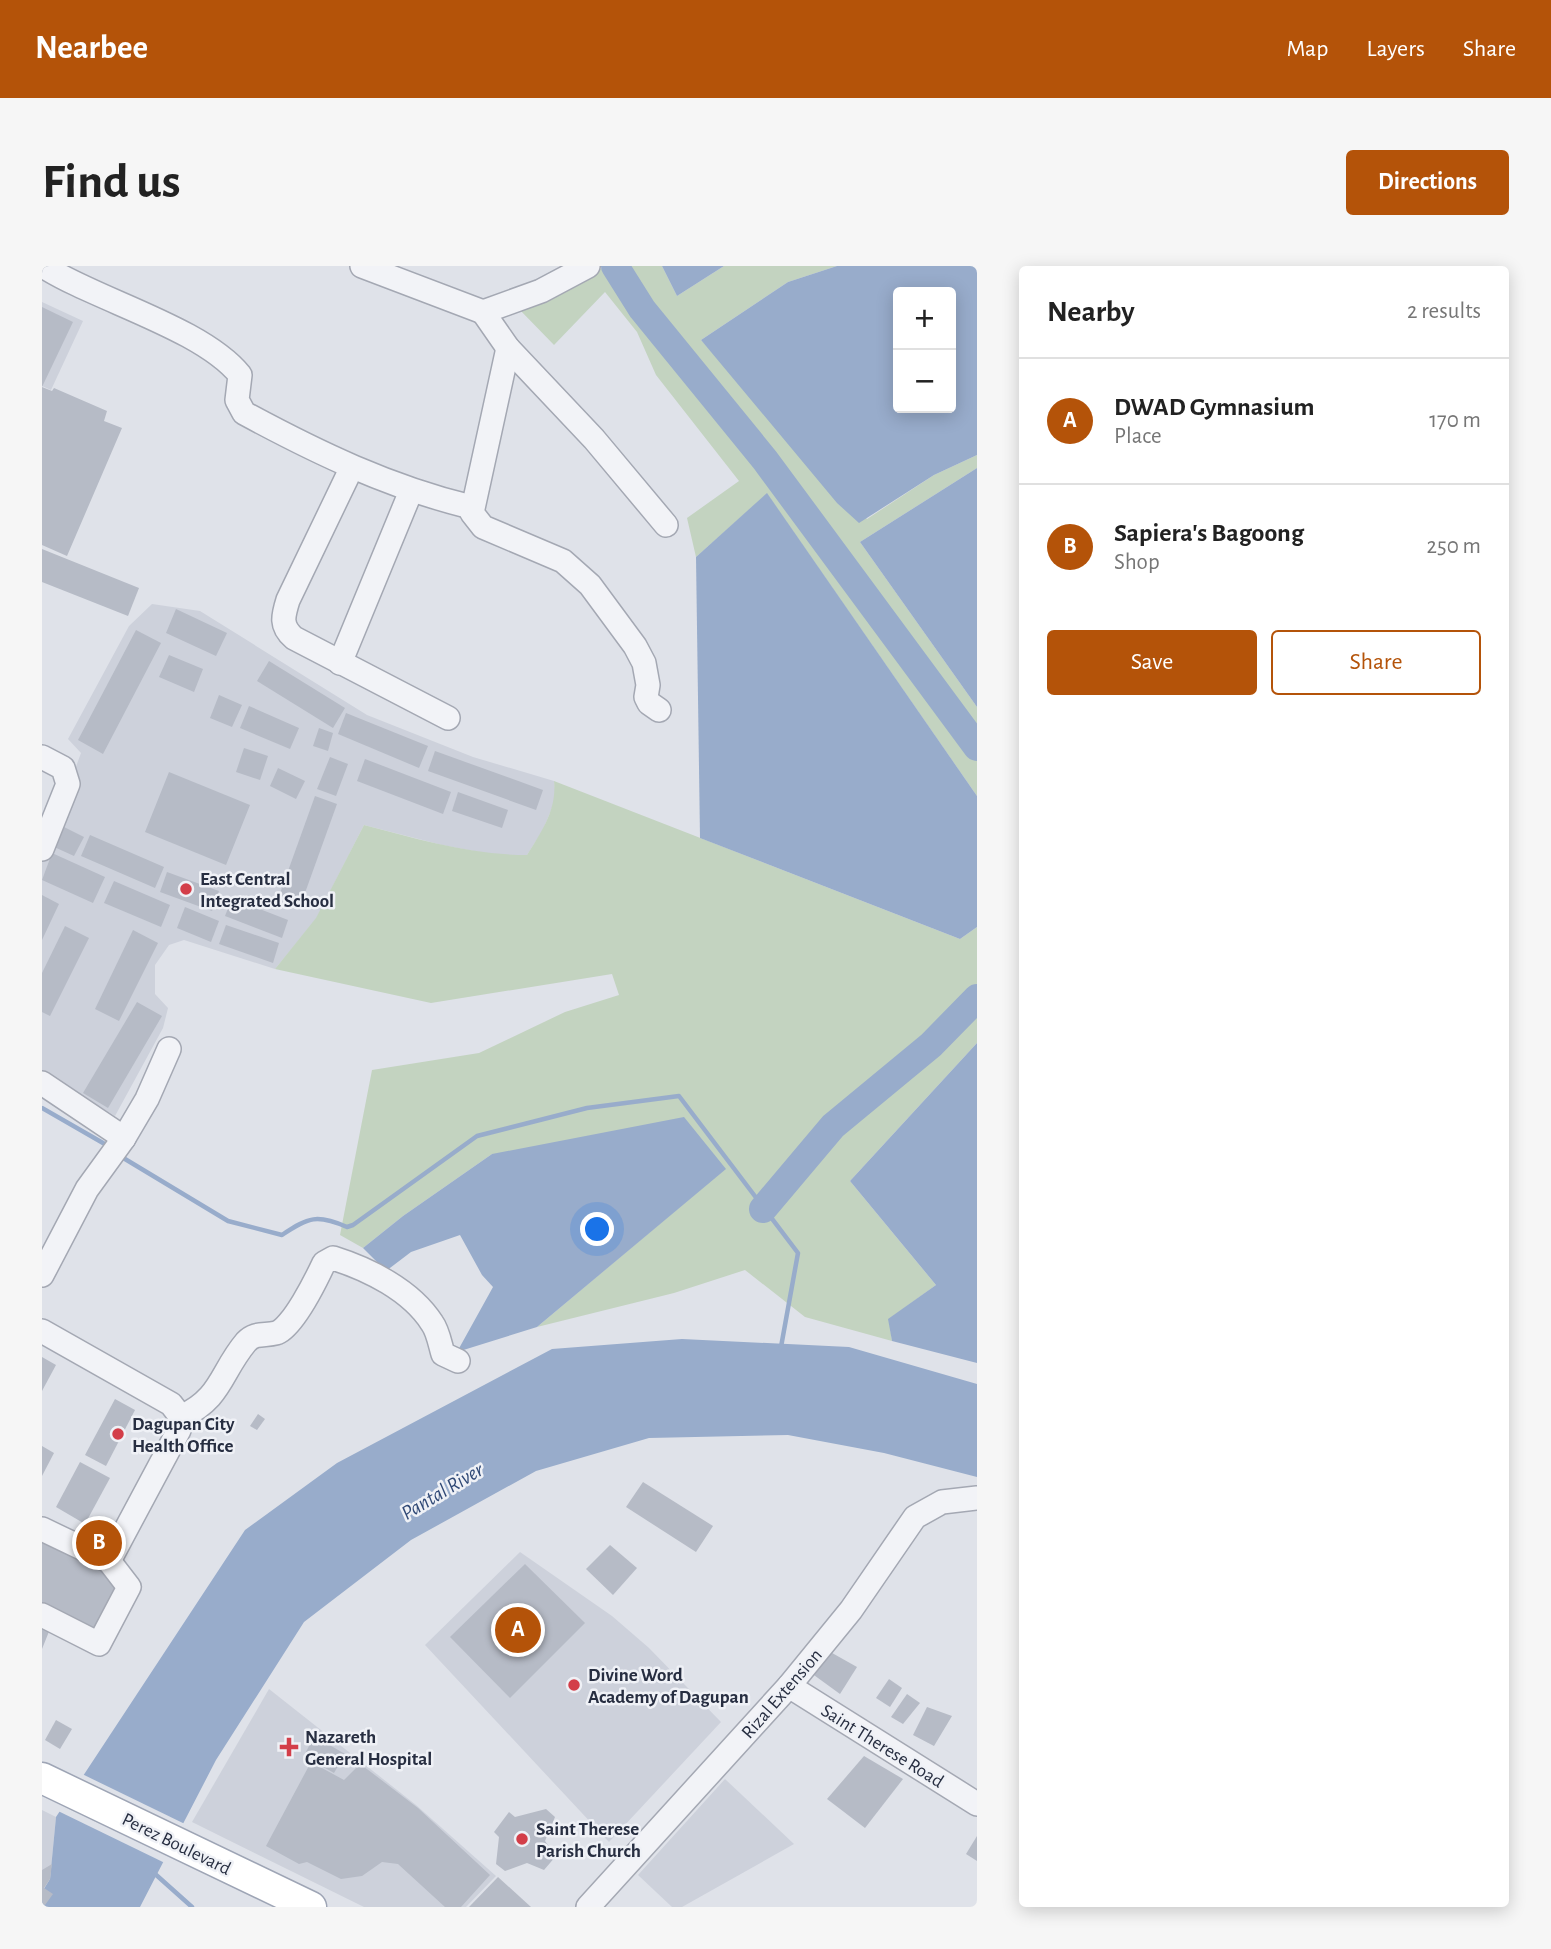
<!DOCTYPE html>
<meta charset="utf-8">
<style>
body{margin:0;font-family:"Alegreya Sans",sans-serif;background:#f6f6f6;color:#222}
.controls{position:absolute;right:21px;top:21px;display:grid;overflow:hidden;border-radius:7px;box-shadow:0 4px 18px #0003}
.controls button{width:63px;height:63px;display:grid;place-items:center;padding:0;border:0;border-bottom:2px solid #e0e0e0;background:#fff;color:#222;font:35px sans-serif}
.you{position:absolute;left:556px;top:964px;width:24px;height:24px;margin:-18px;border:5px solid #fff;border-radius:50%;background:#1a73e8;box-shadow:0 0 0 10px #1a73e833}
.badge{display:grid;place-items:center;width:46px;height:46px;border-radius:50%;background:#b45309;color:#fff;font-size:23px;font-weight:700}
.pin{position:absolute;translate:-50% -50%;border:4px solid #fff;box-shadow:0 2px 7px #0006}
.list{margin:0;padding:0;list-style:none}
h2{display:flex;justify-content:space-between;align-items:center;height:91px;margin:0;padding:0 28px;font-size:30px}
h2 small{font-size:23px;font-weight:400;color:#767676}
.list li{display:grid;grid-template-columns:46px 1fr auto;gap:21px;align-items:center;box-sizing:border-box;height:126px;padding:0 28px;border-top:2px solid #e0e0e0}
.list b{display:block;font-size:26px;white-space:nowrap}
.list p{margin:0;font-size:23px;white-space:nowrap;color:#767676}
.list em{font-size:23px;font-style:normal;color:#767676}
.actions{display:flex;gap:14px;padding:21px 28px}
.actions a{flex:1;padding:16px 0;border:2px solid #b45309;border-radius:7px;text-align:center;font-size:24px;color:#b45309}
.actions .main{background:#b45309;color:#fff}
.map{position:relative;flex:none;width:935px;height:1641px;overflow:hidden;border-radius:7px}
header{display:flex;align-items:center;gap:42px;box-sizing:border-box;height:98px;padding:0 35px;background:#b45309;color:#fff}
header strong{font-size:33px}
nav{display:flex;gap:38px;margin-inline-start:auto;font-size:24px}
.intro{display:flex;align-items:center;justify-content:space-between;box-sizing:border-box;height:168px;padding:0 42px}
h1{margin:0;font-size:49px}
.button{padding:18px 32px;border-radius:7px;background:#b45309;color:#fff;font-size:24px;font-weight:700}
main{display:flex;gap:42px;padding:0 42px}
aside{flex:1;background:#fff;border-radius:7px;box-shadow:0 4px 18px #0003}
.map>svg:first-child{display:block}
.built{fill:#cdd1db}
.green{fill:#c3d3c0}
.water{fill:#98accb;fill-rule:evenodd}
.pier{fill:#dfe2e9}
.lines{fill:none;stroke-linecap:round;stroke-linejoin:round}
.stream{stroke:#98accb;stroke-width:4.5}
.river{stroke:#98accb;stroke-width:28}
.building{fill:#b6bbc6}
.minor-casing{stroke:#a4a8b3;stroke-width:26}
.major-casing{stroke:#9ea5b5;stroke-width:33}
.minor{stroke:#f2f3f7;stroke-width:23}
.major{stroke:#fff;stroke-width:30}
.poi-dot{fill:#d33e49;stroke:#eff1f6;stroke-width:2.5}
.labels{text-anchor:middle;stroke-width:5;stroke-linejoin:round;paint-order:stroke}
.poi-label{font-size:19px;font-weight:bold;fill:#272e41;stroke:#eff1f6;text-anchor:start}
.street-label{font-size:19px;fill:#272e41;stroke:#eff1f6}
.water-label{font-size:21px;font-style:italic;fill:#304976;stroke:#eff1f6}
</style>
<header>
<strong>Nearbee</strong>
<nav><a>Map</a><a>Layers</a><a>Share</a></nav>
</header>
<div class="intro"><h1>Find us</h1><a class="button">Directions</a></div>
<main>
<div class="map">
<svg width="935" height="1641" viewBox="0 0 935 1641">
<rect width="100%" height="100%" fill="#dfe2e9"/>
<!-- built -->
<g class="built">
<polygon points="0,36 41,55 9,124 0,120"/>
<polygon points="110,338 158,345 325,449 431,491 512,515 514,532 501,564 485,589 452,589 400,579 322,559 274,653 233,703 142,674 127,679 113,699 113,728 126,742 121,762 73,850 0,805 0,593 39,487 26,473 87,360"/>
<polygon points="478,1286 570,1350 607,1382 679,1456 567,1576 383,1379"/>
<polygon points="227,1423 374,1539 454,1610 424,1641 322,1641 150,1556"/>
<polygon points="683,1513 752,1578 640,1641 630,1641 596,1609"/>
<polygon points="0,1544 14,1551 8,1613 0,1626"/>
</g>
<!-- green -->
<g class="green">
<polygon points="563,0 620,0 635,30 682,0 795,0 746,16 659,74 825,253 892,209 935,189 935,202 818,276 935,441 935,530 725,228 654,291 645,252 697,215 614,109 595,66 563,26 512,79 477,43 516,29"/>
<path d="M 512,515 L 918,673 L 935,661 L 935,777 L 808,915 L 894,1019 L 847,1053 L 850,1075 L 763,1051 L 703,1004 L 632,1027 L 495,1061 L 683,903 L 450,888 L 361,950 L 321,982 L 298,969 L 330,804 L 437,787 L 523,746 L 577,729 L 570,708 L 389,737 L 233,703 L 274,652 L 322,559 C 376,573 429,589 485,589 C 500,565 515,543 512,515 Z"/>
</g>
<!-- water -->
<g class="water">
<polygon points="620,0 682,0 635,30"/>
<path d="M 795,0 L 935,0 L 935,189 L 892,209 L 817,257 L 795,237 L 659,74 L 746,16 ZM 856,26 L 909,26 L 909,142 L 856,142 Z"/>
<polygon points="935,202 935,441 818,276"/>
<polygon points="725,227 935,530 935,661 918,673 658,572 654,291"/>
<polygon points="935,777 935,1097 850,1075 846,1053 894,1019 808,915"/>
<polygon points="642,851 684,903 495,1061 415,1086 451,1021 440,1009 418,969 369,986 344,1005 321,982 361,950 450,888"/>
<polygon points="640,1073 807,1081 935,1118 935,1211 842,1187 746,1169 607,1172 494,1205 369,1274 262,1356 174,1494 98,1641 0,1641 0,1626 8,1613 14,1551 203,1264 295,1197 510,1083"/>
</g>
<!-- pier -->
<polygon class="pier" points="38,1507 145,1559 125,1598 14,1544"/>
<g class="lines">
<!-- stream -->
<g class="stream">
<polyline points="0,842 61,877"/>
<path d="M 83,893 L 186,955 L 240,969 C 267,951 275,948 305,961 L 311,959 L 435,870 L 545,842 L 637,830 L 756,987 L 739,1081"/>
<polyline points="112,1607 150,1641"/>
</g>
<!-- river -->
<g class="river">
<polyline points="573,0 600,43 723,194 935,481"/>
<polyline points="721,943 791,860 889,779 935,732"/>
</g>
</g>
<!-- building -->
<g class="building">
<polygon points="0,41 31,56 0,121"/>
<polygon points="0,121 10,125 12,122 65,145 62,155 80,162 25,290 0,279"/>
<polygon points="0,283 97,322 86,350 0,316"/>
<polygon points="134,343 185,367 174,390 124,367"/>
<polygon points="94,364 119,377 61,488 36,474"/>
<polygon points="127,389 161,403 152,426 117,411"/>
<polygon points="227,395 303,442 291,462 215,415"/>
<polygon points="177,429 200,439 190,461 168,452"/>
<polygon points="207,440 257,462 248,483 198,462"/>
<polygon points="304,447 386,480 377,502 296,468"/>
<polygon points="277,462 291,467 286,485 271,480"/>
<polygon points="202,482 226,490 218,514 194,506"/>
<polygon points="393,485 501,524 494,544 386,505"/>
<polygon points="288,491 306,498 294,530 275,523"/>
<polygon points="323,493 409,526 401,548 315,515"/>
<polygon points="236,502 263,515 254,533 228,520"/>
<polygon points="127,506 208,539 184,599 103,566"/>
<polygon points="416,526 466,544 460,562 410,545"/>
<polygon points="273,530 295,538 259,638 237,630"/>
<polygon points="20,560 42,571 32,590 10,580"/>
<polygon points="48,569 122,601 113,622 39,590"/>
<polygon points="10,587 63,611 51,637 0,614"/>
<polygon points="125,606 177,625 170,645 118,626"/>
<polygon points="72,615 128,639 119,661 62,637"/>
<polygon points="0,629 17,638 0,674"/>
<polygon points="190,632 246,654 240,672 183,650"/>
<polygon points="143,641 177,655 169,676 135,662"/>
<polygon points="184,659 237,677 231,697 177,678"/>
<polygon points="23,660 47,672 8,750 0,746 0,707"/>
<polygon points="91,664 116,677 77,755 53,743"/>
<polygon points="95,736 120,750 66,842 41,827"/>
<polygon points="0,1091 14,1099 0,1125"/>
<polygon points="73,1133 93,1144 64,1200 43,1189"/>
<polygon points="216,1148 223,1153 215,1164 208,1160"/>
<polygon points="0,1180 12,1187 0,1210"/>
<polygon points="38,1196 68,1212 43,1258 14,1241"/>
<polygon points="601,1216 671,1260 654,1286 584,1241"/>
<polygon points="54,1253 72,1262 62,1285 43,1276"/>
<polygon points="0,1276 78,1314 53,1365 0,1340"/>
<polygon points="568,1279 595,1302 571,1329 544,1303"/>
<polygon points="483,1298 543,1357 468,1432 408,1371"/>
<polygon points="0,1360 8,1363 0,1383"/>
<polygon points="783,1383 815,1401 798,1428 765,1404"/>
<polygon points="847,1413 860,1422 848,1441 834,1432"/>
<polygon points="865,1428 878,1437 861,1458 849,1451"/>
<polygon points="885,1441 910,1450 892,1480 871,1469"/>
<polygon points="14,1454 30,1463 18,1483 3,1474"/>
<polygon points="272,1470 303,1488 292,1507 262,1490"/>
<polygon points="822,1490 861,1513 823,1562 785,1533"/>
<polygon points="269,1496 302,1514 317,1499 321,1500 376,1542 448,1609 419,1641 403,1641 356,1598 340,1596 320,1610 299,1613 265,1596 257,1598 224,1580"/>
<polygon points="504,1543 513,1551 503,1575 514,1590 502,1604 485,1597 463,1605 454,1598 457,1571 452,1566 467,1546 473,1551"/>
<polygon points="935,1570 935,1595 924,1588"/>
<polygon points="10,1598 8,1613 2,1622 11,1628 3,1639 0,1638 0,1604"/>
<polygon points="456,1611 489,1641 427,1641"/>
</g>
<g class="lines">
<!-- minor casing -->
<g class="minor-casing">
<g id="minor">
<path d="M 1,0 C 54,34 160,62 198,109 L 195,134 L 202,147 C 276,187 347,221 429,241"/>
<polyline points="320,0 441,46 499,25 546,0"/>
<polyline points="441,46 466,82 552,173 624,259"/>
<polyline points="466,82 430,247 441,261 521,295 548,319 593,380 602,397 606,419 604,431 607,437 617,444"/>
<path d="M 309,203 L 246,334 C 241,350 238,360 252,372 L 406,452"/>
<polyline points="298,397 369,225"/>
<polyline points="0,491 21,502 26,518 0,583"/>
<polyline points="0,817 82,872"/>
<polyline points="0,1009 45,923 82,872 105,833 127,783"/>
<polyline points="0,1065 129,1138 139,1151 137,1164 67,1295"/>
<path d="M 139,1151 C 180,1132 178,1107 204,1076 C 213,1066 223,1070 234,1067 C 250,1063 275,1012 282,997 L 291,992 C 326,1003 369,1024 390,1057 C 396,1065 398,1078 401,1088 L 416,1095"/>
<polyline points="0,1263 67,1295 87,1321 57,1378 0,1349"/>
<polyline points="747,1420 935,1538"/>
<polyline points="546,1641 747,1420 809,1344 873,1251 900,1236 935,1232"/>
</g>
</g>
<!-- major casing -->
<g class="major-casing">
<polyline id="major" points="0,1512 269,1641"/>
</g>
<!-- minor -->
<use href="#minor" class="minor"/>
<!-- major -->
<use href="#major" class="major"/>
</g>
<!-- markers -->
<g class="poi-dot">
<circle cx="144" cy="623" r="7"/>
<circle cx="76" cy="1168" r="7"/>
<circle cx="532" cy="1419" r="7"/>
<path d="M243.5 1470.5h7v7h7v7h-7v7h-7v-7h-7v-7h7z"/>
<circle cx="480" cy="1573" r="7"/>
</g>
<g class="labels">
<!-- poi labels -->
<g class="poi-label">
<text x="158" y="619">East Central<tspan x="158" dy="22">Integrated School</tspan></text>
<text x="90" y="1164">Dagupan City<tspan x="90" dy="22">Health Office</tspan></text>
<text x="546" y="1415">Divine Word<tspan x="546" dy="22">Academy of Dagupan</tspan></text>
<text x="263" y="1477">Nazareth<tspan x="263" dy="22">General Hospital</tspan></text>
<text x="494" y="1569">Saint Therese<tspan x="494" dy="22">Parish Church</tspan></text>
</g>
<!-- street labels -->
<g class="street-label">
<text transform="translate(739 1427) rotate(-49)" y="7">Rizal Extension</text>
<text transform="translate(841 1479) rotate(32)" y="7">Saint Therese Road</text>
<text transform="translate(135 1577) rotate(26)" y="7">Perez Boulevard</text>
</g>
<!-- water labels -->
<g class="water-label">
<text transform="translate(400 1225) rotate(-31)" y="7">Pantal River</text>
</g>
</g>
</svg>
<div class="controls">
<button>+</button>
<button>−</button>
</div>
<div class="you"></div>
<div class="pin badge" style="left:476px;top:1364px">A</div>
<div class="pin badge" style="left:57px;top:1277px">B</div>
</div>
<aside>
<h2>Nearby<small>2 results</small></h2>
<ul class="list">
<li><span class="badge">A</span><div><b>DWAD Gymnasium</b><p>Place</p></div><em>170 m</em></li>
<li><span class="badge">B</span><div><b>Sapiera's Bagoong</b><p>Shop</p></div><em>250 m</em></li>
</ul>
<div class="actions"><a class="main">Save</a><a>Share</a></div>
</aside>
</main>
